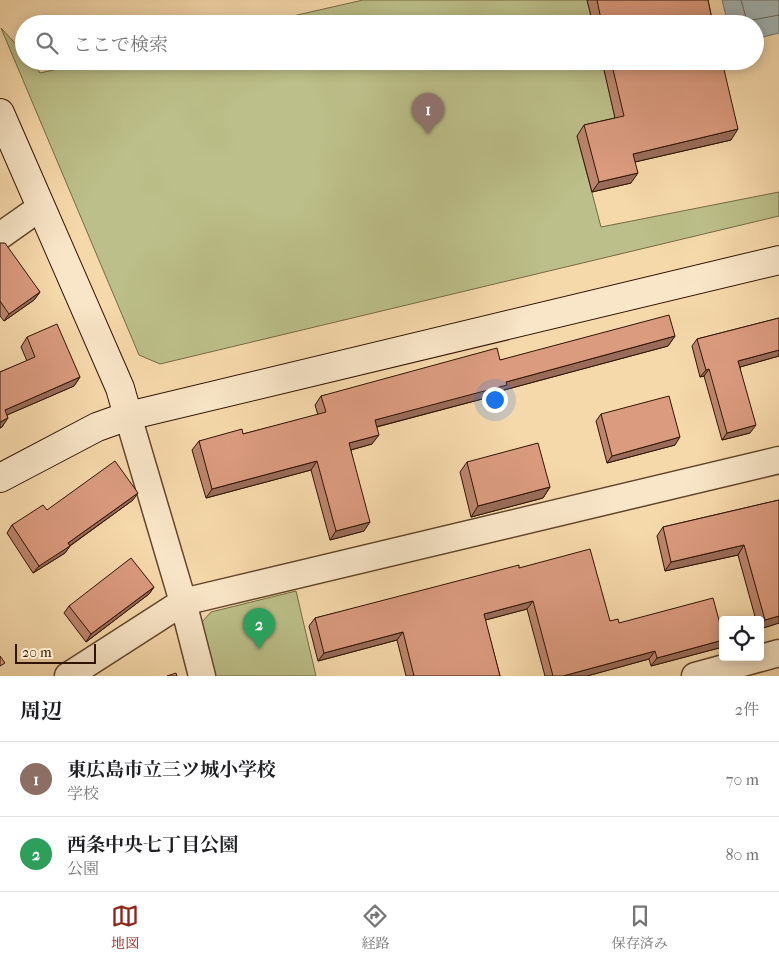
<!DOCTYPE html>
<html lang="ja">
<meta charset="utf-8">
<style>
body{margin:0;font-family:"IM FELL French Canon","Noto Serif JP",serif;background:#f6f6f6;color:#202124}
.controls{position:absolute;right:15px;bottom:15px;display:grid;overflow:hidden;border-radius:5px;box-shadow:0 2px 12px #0003}
.controls button{width:45px;height:45px;display:grid;place-items:center;padding:0;border:0;border-bottom:1px solid #e0e0e0;background:#fff;color:#202124;font:25px sans-serif}
.scale{position:absolute;left:15px;bottom:12px;width:81px;box-sizing:border-box;padding-left:5px;border:2px solid #301500;border-top:0;font-size:14px;line-height:18px;white-space:nowrap;color:#301500;-webkit-text-stroke:4px #f9e6c8;paint-order:stroke}
.you{position:absolute;left:494px;top:399px;width:18px;height:18px;margin:-12px;border:4px solid #fff;border-radius:50%;background:#1a73e8;box-shadow:0 0 0 8px #1a73e833}
.badge{display:grid;place-items:center;width:32px;height:32px;border-radius:50%;background:#8f2418;color:#fff;font-size:16px;font-weight:700}
.pin{position:absolute;translate:-50% -41px;filter:drop-shadow(0 1px 2px #0008)}
.pin::after{content:'';position:absolute;top:26px;width:18px;height:15px;background:inherit;clip-path:polygon(0 0,100% 0,50% 100%)}
.list{margin:0;padding:0;list-style:none}
h2{display:flex;justify-content:space-between;align-items:center;height:65px;margin:0;padding:0 20px;font-size:21px}
h2 small{font-size:16px;font-weight:400;color:#757577}
.list li{display:grid;grid-template-columns:32px 1fr auto;gap:15px;align-items:center;box-sizing:border-box;height:75px;padding:0 20px;border-top:1px solid #e0e0e0}
.list b{display:block;font-size:19px;white-space:nowrap}
.list p{margin:0;font-size:16px;white-space:nowrap;color:#757577}
.list em{font-size:16px;font-style:normal;color:#757577}
.icon{flex:none;width:28px;height:28px;fill:none;stroke:currentColor;stroke-width:2;stroke-linecap:round;stroke-linejoin:round}
.map{position:relative;flex:none;width:779px;height:676px;overflow:hidden}
.search{position:absolute;background:#fff;box-shadow:0 2px 12px #0003;left:15px;right:15px;top:15px;height:55px;display:flex;align-items:center;gap:12px;box-sizing:border-box;padding:0 18px;border-radius:28px;color:#757577;font-size:19px}
.sheet{height:215px;background:#fff}
nav{display:flex;justify-content:space-around;align-items:center;box-sizing:border-box;height:70px;border-top:1px solid #e0e0e0;background:#fff;font-size:14px;color:#757577}
nav a{display:grid;justify-items:center;gap:2px}
nav .on{color:#8f2418}
.map>svg:first-child{display:block}
.green{fill:#bcbf89;stroke:#766a44}
.water{fill:#a3b7b6;stroke:#75766d}
.lines{fill:none;stroke-linecap:round;stroke-linejoin:round}
.shore{stroke:#6a665b;stroke-width:1}
.street-casing{stroke:#62462b;stroke-width:29}
.secondary-casing{stroke:#301500;stroke-width:30}
.street{stroke:#f9e6c8;stroke-width:26}
.secondary{stroke:#f9e6c8;stroke-width:28}
.wall{fill:#bc856d;stroke:#301500}
.shaded-wall{fill:#996c59;stroke:#301500}
.building{fill:#db9b7f;stroke:#301500}
</style>
<div class="map">
<svg width="779" height="676" viewBox="0 0 779 676">
<rect width="100%" height="100%" fill="#f6d9ab"/>
<filter id="stains"><feTurbulence type="fractalNoise" baseFrequency=".004" numOctaves="4"/><feColorMatrix values="0 0 0 0 .2 0 0 0 0 .09 0 0 0 0 .02 0 0 0 .5 -.17"/></filter>
<radialGradient id="worn" r=".72"><stop offset=".6" stop-color="#630" stop-opacity="0"/><stop offset="1" stop-color="#630" stop-opacity=".3"/></radialGradient>
<!-- green -->
<g class="green">
<polygon points="363,0 587,0 593,24 258,24"/>
<polygon points="1,28 24,53 24,61 32,61 40,73 93,61 602,61 617,126 577,136 601,227 779,192 779,216 160,364 139,355"/>
<polygon points="296,591 316,676 215,676 202,622 211,612"/>
</g>
<!-- water -->
<polygon class="water" points="722,0 779,0 779,33 755,39 755,24 728,24"/>
<g class="lines">
<!-- shore -->
<polyline class="shore" points="741,0 747,21 779,15"/>
<!-- street casing -->
<g class="street-casing">
<g id="street">
<polyline points="0,236 41,207"/>
<polyline points="128,416 183,602 202,676"/>
<polyline points="68,676 183,602 779,460"/>
<polyline points="695,676 779,653"/>
</g>
</g>
<!-- secondary casing -->
<g class="secondary-casing">
<g id="secondary">
<polyline points="0,113 120,388 128,416"/>
<polyline points="0,478 97,427 128,416 779,260"/>
</g>
</g>
<!-- street -->
<use href="#street" class="street"/>
<!-- secondary -->
<use href="#secondary" class="secondary"/>
</g>
<!-- wall -->
<g class="wall">
<polygon points="587,0 708,0 713,24 593,24"/>
<polygon points="602,61 722,61 731,140 635,162 631,183 592,192 577,136 584,125 615,118"/>
<polygon points="0,243 40,292 34,300 4,321 0,316"/>
<polygon points="779,318 779,356 740,367 750,433 722,440 704,376 700,377 692,346 697,339"/>
<polygon points="675,336 668,346 504,390 501,394 377,427 372,444 351,450 364,531 330,540 311,470 206,498 192,450 199,441 243,434 318,415 315,405 321,396 500,360"/>
<polygon points="27,337 80,377 74,386 7,415 2,427 0,428 0,372 27,361 21,347"/>
<polygon points="601,414 675,445 607,463 596,421"/>
<polygon points="467,462 550,487 543,498 471,517 460,472"/>
<polygon points="133,500 70,546 65,553 33,573 7,533 12,525 47,510"/>
<polygon points="779,500 779,623 760,629 760,620 756,620 738,555 665,571 657,536 663,527"/>
<polygon points="519,568 610,621 719,648 651,666 649,659 587,676 545,676 527,609 485,620 500,676 406,676 397,640 318,661 309,626 315,618"/>
<polygon points="154,587 149,594 86,642 64,613 69,606"/>
</g>
<!-- shaded-wall -->
<g class="shaded-wall">
<polygon points="738,129 731,140 626,164 633,154"/>
<polygon points="638,173 631,183 592,192 599,182"/>
<polygon points="40,292 34,300 4,321 9,314"/>
<polygon points="675,336 668,346 504,390 501,394 368,429 375,420 506,382"/>
<polygon points="779,350 779,356 733,369 738,361"/>
<polygon points="709,369 704,376 700,377 706,370"/>
<polygon points="80,377 74,386 0,418 5,410"/>
<polygon points="8,418 2,427 0,428 0,422"/>
<polygon points="756,425 750,433 722,440 727,433"/>
<polygon points="379,435 372,444 343,452 349,443"/>
<polygon points="680,437 675,445 607,463 612,456"/>
<polygon points="317,461 311,470 206,498 212,489"/>
<polygon points="550,487 543,498 471,517 478,506"/>
<polygon points="138,493 133,500 68,547 70,546 65,553 33,573 39,566 68,543"/>
<polygon points="370,522 364,531 330,540 336,531"/>
<polygon points="744,545 738,555 665,571 671,562"/>
<polygon points="154,587 149,594 86,642 91,634"/>
<polygon points="533,601 527,609 478,622 484,614"/>
<polygon points="779,616 779,623 760,629 760,626 765,620"/>
<polygon points="403,632 397,640 318,661 324,653"/>
<polygon points="723,640 723,642 719,648 651,666 657,658"/>
<polygon points="655,651 649,659 587,676 563,676"/>
</g>
<!-- building -->
<g class="building">
<polygon points="597,0 708,0 713,24 602,24"/>
<polygon points="611,61 722,61 738,129 633,154 638,173 599,182 584,125 624,116"/>
<polygon points="0,243 5,243 40,292 9,314 0,301"/>
<polygon points="669,315 675,336 506,382 507,385 375,420 379,435 349,443 370,522 336,531 317,461 212,489 199,441 242,429 243,434 326,412 321,396 497,348 500,360"/>
<polygon points="779,318 779,350 738,361 756,425 727,433 709,369 706,370 697,339"/>
<polygon points="57,324 80,377 5,410 8,418 0,422 0,372 35,357 27,337"/>
<polygon points="669,396 680,437 612,456 601,414"/>
<polygon points="538,443 550,487 478,506 467,462"/>
<polygon points="115,461 138,493 68,543 70,546 39,566 12,525 43,505 47,510"/>
<polygon points="779,500 779,616 765,620 744,545 671,562 663,527"/>
<polygon points="590,549 610,621 618,619 619,623 713,598 723,635 723,640 657,658 655,651 563,676 553,676 533,601 484,614 500,676 414,676 403,632 324,653 315,618 519,565 519,568"/>
<polygon points="131,558 154,587 91,634 69,606"/>
<polygon points="0,656 5,663 0,666"/>
<polygon points="176,673 177,676 167,676"/>
</g>
<rect width="100%" height="100%" filter="url(#stains)"/>
<rect width="100%" height="100%" fill="url(#worn)"/>
</svg>
<div class="controls">
<button><svg class="icon" aria-label="locate" viewBox="0 0 24 24"><circle cx="12" cy="12" r="6"/><path d="M12 2v4M12 18v4M2 12h4M18 12h4"/></svg></button>
</div>
<div class="scale">20 m</div>
<div class="you"></div>
<div class="pin badge" style="left:428px;top:134px;background:#8d6e63">1</div>
<div class="pin badge" style="left:259px;top:649px;background:#2e9e5b">2</div>
<div class="search"><svg class="icon" aria-label="search" viewBox="0 0 24 24"><circle cx="10" cy="10" r="6"/><path d="M15 15l6 6"/></svg>ここで検索</div>
</div>
<section class="sheet">
<h2>周辺<small>2件</small></h2>
<ul class="list">
<li><span class="badge" style="background:#8d6e63">1</span><div><b>東広島市立三ツ城小学校</b><p>学校</p></div><em>70 m</em></li>
<li><span class="badge" style="background:#2e9e5b">2</span><div><b>西条中央七丁目公園</b><p>公園</p></div><em>80 m</em></li>
</ul>
</section>
<nav>
<a class="on"><svg class="icon" aria-label="map" viewBox="0 0 24 24"><path d="M3 6l6-2 6 2 6-2v14l-6 2-6-2-6 2zM9 4v14M15 6v14"/></svg>地図</a>
<a><svg class="icon" aria-label="directions" viewBox="0 0 24 24"><path d="M12 3l9 9-9 9-9-9zM9 14v-3h6M13 9l2 2-2 2"/></svg>経路</a>
<a><svg class="icon" aria-label="saved" viewBox="0 0 24 24"><path d="M7 4h10v16l-5-4-5 4z"/></svg>保存済み</a>
</nav>
